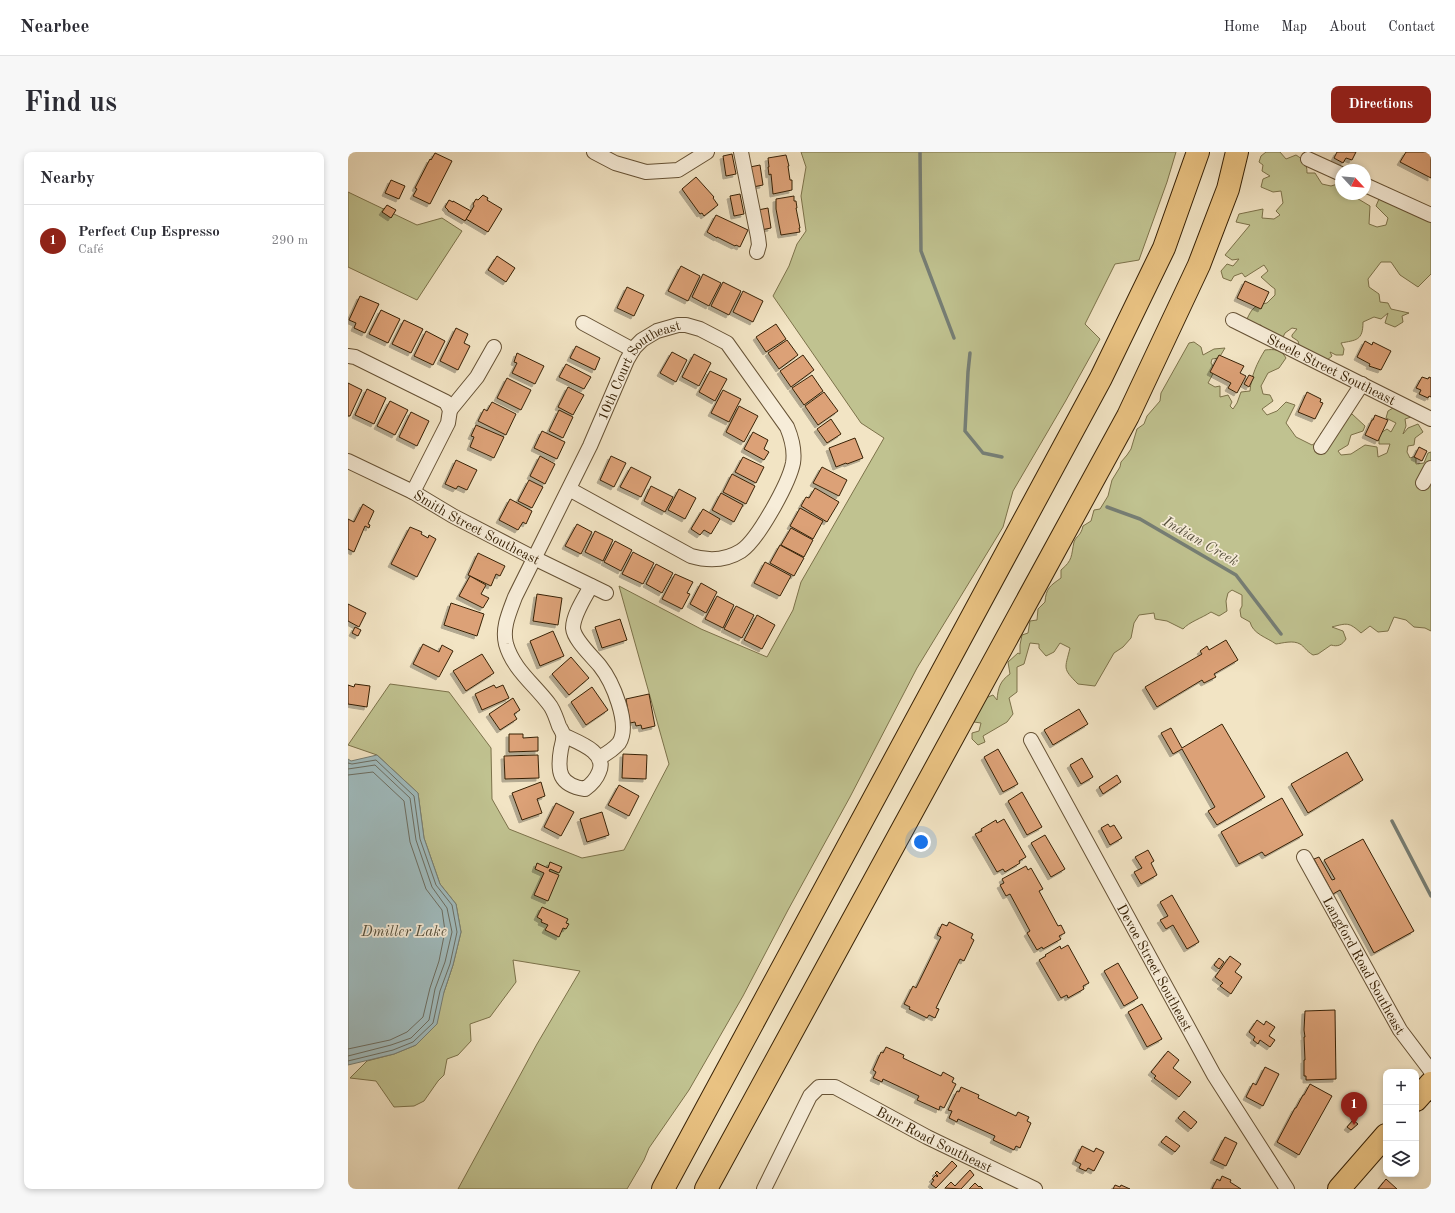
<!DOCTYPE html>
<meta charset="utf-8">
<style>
body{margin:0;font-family:"Old Standard TT",serif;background:#f7f7f7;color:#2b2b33}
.controls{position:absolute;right:12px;bottom:12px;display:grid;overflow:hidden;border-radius:8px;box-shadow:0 2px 6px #0003}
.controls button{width:36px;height:36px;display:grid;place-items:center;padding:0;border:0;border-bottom:1px solid #e1e1e2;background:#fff;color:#2b2b33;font:20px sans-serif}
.compass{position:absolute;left:987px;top:12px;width:36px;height:36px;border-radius:50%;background:#fff;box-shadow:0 2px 6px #0003;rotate:116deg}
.you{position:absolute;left:573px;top:690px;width:14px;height:14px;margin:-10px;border:3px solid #fff;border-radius:50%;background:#1a73e8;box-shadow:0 0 0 6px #1a73e833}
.badge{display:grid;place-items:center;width:26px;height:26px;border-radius:50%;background:#8f2418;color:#fff;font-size:13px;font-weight:700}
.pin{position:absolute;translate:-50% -33px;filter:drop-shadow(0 1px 2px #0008)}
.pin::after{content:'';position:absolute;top:21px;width:14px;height:12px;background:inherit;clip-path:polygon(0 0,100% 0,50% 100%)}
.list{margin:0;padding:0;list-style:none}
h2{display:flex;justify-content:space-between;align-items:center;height:52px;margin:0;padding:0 16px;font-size:17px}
h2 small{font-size:13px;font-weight:400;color:#7c7c81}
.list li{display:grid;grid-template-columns:26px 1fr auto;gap:12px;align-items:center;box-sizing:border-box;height:72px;padding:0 16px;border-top:1px solid #e1e1e2}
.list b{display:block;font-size:15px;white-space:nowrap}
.list p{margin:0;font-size:13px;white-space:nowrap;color:#7c7c81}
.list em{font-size:13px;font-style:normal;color:#7c7c81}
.icon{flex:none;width:22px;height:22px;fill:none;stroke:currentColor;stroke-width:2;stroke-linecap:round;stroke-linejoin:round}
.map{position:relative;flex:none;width:1083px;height:1037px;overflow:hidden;border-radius:8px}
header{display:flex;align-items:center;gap:24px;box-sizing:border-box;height:56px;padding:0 20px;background:#fff;border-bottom:1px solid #e1e1e2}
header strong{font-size:19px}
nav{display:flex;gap:22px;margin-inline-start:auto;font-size:14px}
.intro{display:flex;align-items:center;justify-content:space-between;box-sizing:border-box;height:96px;padding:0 24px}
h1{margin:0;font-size:28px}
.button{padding:10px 18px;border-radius:8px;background:#8f2418;color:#fff;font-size:14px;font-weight:700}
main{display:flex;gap:24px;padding:0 24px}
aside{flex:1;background:#fff;border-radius:8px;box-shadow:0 2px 6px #0003}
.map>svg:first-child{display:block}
.green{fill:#c0c290;stroke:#7c724a}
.water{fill:#a0bcbf;stroke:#767e75}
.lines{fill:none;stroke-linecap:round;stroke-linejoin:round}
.shore{stroke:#6c6e62;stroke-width:1}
.stream{stroke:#767e75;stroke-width:3.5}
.building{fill:#dca177;stroke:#372105;filter:url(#shadow)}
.street-casing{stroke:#665235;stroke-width:16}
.primary-casing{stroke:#372105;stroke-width:24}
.highway-casing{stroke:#372105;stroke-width:24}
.street{stroke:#f7edd9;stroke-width:14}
.primary{stroke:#e9c282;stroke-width:22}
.highway{stroke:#e9c282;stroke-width:22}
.labels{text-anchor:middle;stroke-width:3.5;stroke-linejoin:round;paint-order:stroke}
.street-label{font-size:14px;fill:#372105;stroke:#f7edd9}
.water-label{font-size:15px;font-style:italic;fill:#56503d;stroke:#f7edd9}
</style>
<header>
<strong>Nearbee</strong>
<nav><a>Home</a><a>Map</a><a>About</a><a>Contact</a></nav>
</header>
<div class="intro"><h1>Find us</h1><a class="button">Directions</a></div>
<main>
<aside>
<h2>Nearby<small></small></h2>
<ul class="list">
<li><span class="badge">1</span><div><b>Perfect Cup Espresso</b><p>Café</p></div><em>290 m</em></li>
</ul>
</aside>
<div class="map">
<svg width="1083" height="1037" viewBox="0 0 1083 1037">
<defs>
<filter id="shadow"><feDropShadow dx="-3" dy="3" stdDeviation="0" flood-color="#0004"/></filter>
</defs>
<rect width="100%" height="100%" fill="#f2e4c4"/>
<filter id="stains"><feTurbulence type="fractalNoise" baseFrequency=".005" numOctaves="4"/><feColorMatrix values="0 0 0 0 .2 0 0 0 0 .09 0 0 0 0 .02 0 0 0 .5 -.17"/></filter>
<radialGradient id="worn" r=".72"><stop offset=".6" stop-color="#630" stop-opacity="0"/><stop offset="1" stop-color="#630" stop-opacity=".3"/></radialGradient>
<!-- green -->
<g class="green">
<polygon points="453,0 828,0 819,30 791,108 767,112 737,172 752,187 717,250 665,339 655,375 569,516 502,645 440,758 395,844 341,938 301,996 296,1008 279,1037 110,1037 189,892 232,819 165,808 168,830 142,865 122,872 123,889 110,903 99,907 96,923 90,929 76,949 66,954 46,955 28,929 2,926 19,909 46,902 68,893 96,840 105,813 113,780 108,752 92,732 76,686 70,641 29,603 0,593 42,532 101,540 143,596 144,647 161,677 234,706 276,698 321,612 271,434 353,477 419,505 445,458 453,430 536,286 513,271 425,144 441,114 449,92 458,79 453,44 458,15"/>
<path d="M 918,0 L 932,0 L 938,7 L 948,3 C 956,8 959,11 959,21 L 967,21 L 974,32 L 983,34 L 993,31 L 993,42 L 1006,42 L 1007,45 L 1022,54 L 1021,72 L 1029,75 L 1038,73 L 1040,66 L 1028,54 L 1031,47 L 1041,41 L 1083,60 L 1083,122 L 1070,135 L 1052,123 L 1043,110 L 1033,110 L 1020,127 L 1021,135 L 1031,142 L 1032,150 L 1040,151 L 1043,157 L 1061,161 L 1054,164 L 1055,170 L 1047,175 L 1037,171 L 1040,161 L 1033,167 L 1026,165 L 1015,170 C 1015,189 1008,188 993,191 L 996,197 L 995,203 L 988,203 L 982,200 L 984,204 L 978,209 L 952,197 L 950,189 L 944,185 L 944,183 L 949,177 L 944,176 L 937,181 L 934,187 L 917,180 L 913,173 L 903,174 L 899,167 C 904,156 907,153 919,151 L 927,143 L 927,137 L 923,134 L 913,125 L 920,119 L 916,113 L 897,125 L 894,121 L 886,124 L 883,129 L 875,126 L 873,119 L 879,112 L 885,114 L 891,107 L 884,108 L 877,103 L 902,73 L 888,70 L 891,62 L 915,57 L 914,66 L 926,67 L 932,63 L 928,59 L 935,51 L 933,39 L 925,40 L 913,35 L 915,27 L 922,24 L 914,19 L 915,13 L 911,10 L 913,4 Z"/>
<polygon points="0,40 69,73 94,66 114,79 69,148 0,115"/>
<path d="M 846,190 L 853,195 L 855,203 L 866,197 L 877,196 L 871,206 L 864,207 L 863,211 L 867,218 L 860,231 L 867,235 L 872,234 L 872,245 L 880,243 L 884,250 L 882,254 L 885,257 L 889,251 L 893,240 L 902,239 C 903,224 909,211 917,198 C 926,197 933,197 938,206 L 931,216 L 920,221 L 913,234 L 915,242 L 922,243 L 925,249 L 914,257 L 919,263 L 929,259 L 938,250 L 947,253 L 938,271 L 948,285 L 964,293 L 972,288 L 973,281 L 978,276 L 1004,262 L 1017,274 L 1015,279 L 1003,283 L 1000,293 L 990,299 L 993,303 L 1003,302 L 1017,293 L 1029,295 L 1030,305 L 1039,301 L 1042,292 L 1031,292 L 1031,282 L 1039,277 L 1043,280 L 1048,271 L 1038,266 L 1040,259 L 1045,256 L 1066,264 L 1057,267 L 1058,274 L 1055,282 L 1060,276 L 1070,272 L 1075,280 L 1067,286 L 1066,293 L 1060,294 L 1059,300 L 1062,306 L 1068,304 L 1068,312 L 1076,311 L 1080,301 L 1083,300 L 1083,479 L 1077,476 L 1066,475 L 1058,468 L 1046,465 L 1040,479 L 1030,480 L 1022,474 L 1013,481 C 1001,470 999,471 984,475 L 995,479 L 998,487 C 994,493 990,495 983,493 L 970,502 L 965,503 C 958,499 956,494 952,492 C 945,488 935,491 928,492 C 918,485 905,482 902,470 L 893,465 L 892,458 L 894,454 L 894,443 L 884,438 L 880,441 L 878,449 L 879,459 L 871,464 L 863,460 C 854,466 841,470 835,477 L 819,469 L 807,467 L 806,461 L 791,463 L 786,471 L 783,486 L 775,495 L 766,501 L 747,534 L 730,532 C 714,516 717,517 722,496 L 712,491 L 706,500 L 698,504 L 691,496 L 691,492 L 682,491 L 676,512 L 669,515 L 669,540 L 661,546 L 665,562 L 659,570 L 635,584 L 637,590 L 630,593 L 624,587 L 624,581 L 631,579 L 633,571 L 626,570 L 633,555 L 635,547 L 645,543 L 649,548 C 650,536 652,529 662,522 L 660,510 L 670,501 L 672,502 L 672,493 L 674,483 L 680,481 L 682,469 L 689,468 L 690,457 L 697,450 C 698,436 702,434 713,426 L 713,418 C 725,408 723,404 726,390 C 728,384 733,384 735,374 L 743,369 L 746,358 L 752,357 L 760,344 L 764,328 L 772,315 L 773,310 L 779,303 L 783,297 L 789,277 L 796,272 L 799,264 L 812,249 L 813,241 L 841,191 Z"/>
</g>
<!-- water -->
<polygon class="water" points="29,603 70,641 76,686 92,732 108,752 113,780 105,813 96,840 89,872 68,893 46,902 0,913 0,607 3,609"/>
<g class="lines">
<!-- shore -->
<g class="shore">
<polyline points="0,611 4,612 28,608 66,644 72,687 88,733 104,753 109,780 102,812 92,839 85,871 65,890 45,898 0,909"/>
<polyline points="0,617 27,613 62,646 68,688 84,735 99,756 104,780 97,810 87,837 81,868 63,886 43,893 0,904"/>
<polyline points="0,623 25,620 56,649 62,690 78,737 94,758 97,779 91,809 82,836 75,865 59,880 42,888 0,897"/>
</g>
<!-- stream -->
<g class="stream">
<polyline points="572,0 573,99 606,186"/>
<polyline points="622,201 620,220 617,279 635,301 654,305"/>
<polyline points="759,355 792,367 888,423 933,482"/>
<polyline points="1044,669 1083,744"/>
</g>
</g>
<!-- building -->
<g class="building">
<polygon points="989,0 1008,0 1004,8 998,6 995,11 986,6"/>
<polygon points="1058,0 1081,0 1083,1 1083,26 1052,10"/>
<polygon points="87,1 104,9 82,52 65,44 69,37 67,36 82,7 83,8"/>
<polygon points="384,2 388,22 378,24 375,4"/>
<polygon points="438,3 441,14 440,14 442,28 444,28 444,38 425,42 423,22 421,23 420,15 421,15 420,6"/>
<polygon points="412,13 415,33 405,35 402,15"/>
<polygon points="348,25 366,45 365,46 370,53 356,64 354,61 352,62 334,37"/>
<polygon points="43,28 57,34 51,47 37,41"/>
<polygon points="392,42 396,62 386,64 382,44"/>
<polygon points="135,43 140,46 139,48 154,57 140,80 118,67 126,54 125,52 128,47 130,48"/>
<polygon points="446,44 446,49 448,49 449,56 448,56 452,76 451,76 452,80 433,83 428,57 428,47"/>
<polygon points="101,48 105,50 105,49 123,59 117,69 100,59 100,58 97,55"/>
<polygon points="39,53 48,58 43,66 34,60"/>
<polygon points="420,56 423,76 413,78 410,58"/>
<polygon points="368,63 400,78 392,95 388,93 387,94 369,85 369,86 359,80"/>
<polygon points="149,104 167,116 158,130 140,118"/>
<polygon points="333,114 352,124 340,149 320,139"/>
<polygon points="355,122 373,131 361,154 344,145"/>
<polygon points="897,129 921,140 913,157 889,146"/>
<polygon points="375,130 393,139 381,163 363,154"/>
<polygon points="279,135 296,143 286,164 269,156"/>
<polygon points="395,139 415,149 405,170 385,160"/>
<polygon points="12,144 31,152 17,181 6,176 8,171 1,168"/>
<polygon points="33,158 52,167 40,191 21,182"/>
<polygon points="56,168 75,177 63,201 44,192"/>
<polygon points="428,172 438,187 418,200 408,185"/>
<polygon points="108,176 120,182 116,191 122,194 110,218 92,209"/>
<polygon points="78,179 97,189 85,213 66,204"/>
<polygon points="439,188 450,203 431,217 420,201"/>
<polygon points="1017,189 1024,193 1025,190 1043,199 1033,218 1021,214 1022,212 1009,205"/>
<polygon points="228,194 252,206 247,218 222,206"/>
<polygon points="324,200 339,208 328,230 312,221"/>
<polygon points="169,201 196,214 187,232 164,221 169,211 166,210"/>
<polygon points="346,202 363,211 351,234 334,225"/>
<polygon points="455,203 466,218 443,235 432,219"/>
<polygon points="871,203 896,214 892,221 898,224 889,241 880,236 883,231 862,220"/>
<polygon points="218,212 243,225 236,237 211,225"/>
<polygon points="362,219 379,227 367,249 351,240"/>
<polygon points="464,223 475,239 456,253 444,236"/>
<polygon points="901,223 906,225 901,235 896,232"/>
<polygon points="1074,225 1080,227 1081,225 1083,226 1083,245 1081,244 1080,246 1071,242 1073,238 1068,236"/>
<polygon points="159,226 183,238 173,258 149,246"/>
<polygon points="0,231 14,238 2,264 0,264"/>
<polygon points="220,235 236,243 225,263 210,255"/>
<polygon points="19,237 38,246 26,272 7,263"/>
<polygon points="375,238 393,247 381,270 363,261"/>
<polygon points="476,240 490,259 470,273 457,254"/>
<polygon points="959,240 973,247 972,250 975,251 967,267 950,260"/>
<polygon points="42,249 60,258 47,283 29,274"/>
<polygon points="144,250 168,262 158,283 130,269 136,257 139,259"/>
<polygon points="391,254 410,264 396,290 378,280"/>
<polygon points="211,258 225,265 215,286 201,279"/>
<polygon points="63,260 81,269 69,294 51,285"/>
<polygon points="1027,263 1040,268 1030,289 1017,283 1024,268 1025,268"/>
<polygon points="483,267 493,282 479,291 469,277"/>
<polygon points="128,273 156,285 146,306 122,295 126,285 123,284"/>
<polygon points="194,279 217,290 209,307 186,296"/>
<polygon points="405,280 420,288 416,297 421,300 416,308 396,297"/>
<polygon points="507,286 515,306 499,312 498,311 488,315 481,296"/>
<polygon points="1071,295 1079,299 1074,309 1066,305"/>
<polygon points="192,304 207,312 197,332 182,324"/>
<polygon points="263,304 278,311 266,335 252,328"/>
<polygon points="395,305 416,315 408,331 387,320"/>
<polygon points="108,308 129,318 119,338 110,334 108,337 97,332"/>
<polygon points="283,315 303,325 293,345 272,335"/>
<polygon points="474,315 499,328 491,344 465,331"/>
<polygon points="384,322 407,334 398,352 375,340"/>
<polygon points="181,328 195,335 184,356 170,349"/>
<polygon points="303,334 325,345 317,360 296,349"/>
<polygon points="467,336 491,350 479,370 453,354 458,345 461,346"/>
<polygon points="331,337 348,346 337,367 320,358"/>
<polygon points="373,341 395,353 386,370 364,358"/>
<polygon points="162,347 184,359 178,372 175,370 170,378 151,368"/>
<polygon points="15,352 26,359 20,372 22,373 21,376 17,374 6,400 0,397 0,367 6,370"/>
<polygon points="452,356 475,369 465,387 442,374"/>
<polygon points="355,357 372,367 363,382 356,378 352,383 343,377"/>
<polygon points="229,372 244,380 233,402 217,394"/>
<polygon points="62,375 74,380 73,382 80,386 81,383 88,387 69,425 43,412"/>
<polygon points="443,376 465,388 456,405 433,393"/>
<polygon points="247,379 265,388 255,409 237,400"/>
<polygon points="267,389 284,398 273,419 256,410"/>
<polygon points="432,393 456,406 446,424 422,411"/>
<polygon points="285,400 306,411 295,432 274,422"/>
<polygon points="130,401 157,414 152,424 148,422 143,434 120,423"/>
<polygon points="417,410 443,424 432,444 406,431"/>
<polygon points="308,412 325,421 314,441 298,432"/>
<polygon points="327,422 345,430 339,441 342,442 334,457 314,447"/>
<polygon points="122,424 138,433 133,442 141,446 135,456 111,444"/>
<polygon points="353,431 369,440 358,461 342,452"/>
<polygon points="189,442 214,446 210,473 185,469"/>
<polygon points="369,444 386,453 375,476 357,467"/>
<polygon points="103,451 136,462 129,484 96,473"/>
<polygon points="0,452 18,461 11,475 0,469"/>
<polygon points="388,454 406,463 394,486 376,477"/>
<polygon points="409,463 427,473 414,497 396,488"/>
<polygon points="272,467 279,488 254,496 247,475"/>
<polygon points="7,475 13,478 10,484 4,481"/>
<polygon points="205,479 216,504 192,514 182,489"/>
<polygon points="878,488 890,508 866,522 868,525 856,531 854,528 809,555 797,535 854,502 852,499 859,494 861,498"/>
<polygon points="75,492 91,500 94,493 105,499 91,525 65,512"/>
<polygon points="134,502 146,521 118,539 105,519"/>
<polygon points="223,505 241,526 221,543 204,522"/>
<polygon points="7,532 22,534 19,555 0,552 0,533 6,535"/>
<polygon points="146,533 148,536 155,533 161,546 134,558 127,542"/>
<polygon points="244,535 260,558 238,573 223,550"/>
<polygon points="301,542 307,574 294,577 293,573 288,574 287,570 282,571 278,547"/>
<polygon points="165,546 172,558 166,562 169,567 152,578 141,562"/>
<polygon points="731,557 740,572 705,593 696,578"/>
<polygon points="874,572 917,645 869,673 860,659 867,655 834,597 825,602 813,581 823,576 834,596"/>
<polygon points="161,582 175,582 175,586 190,585 190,599 161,600"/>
<polygon points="650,597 670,632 655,640 636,605"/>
<polygon points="999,600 1015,628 960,661 943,632"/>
<polygon points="275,602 299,603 298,627 274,626"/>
<polygon points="190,603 191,626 157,627 156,604"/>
<polygon points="734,606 745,625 733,632 722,613"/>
<polygon points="769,623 773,630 755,642 751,635"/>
<polygon points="193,630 197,644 189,647 194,661 174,668 164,641"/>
<polygon points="271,633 291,644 281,664 260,653"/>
<polygon points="674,640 694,675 679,683 660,649"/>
<polygon points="934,646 955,683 917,704 914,700 891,712 873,680"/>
<polygon points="208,651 226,660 213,684 196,675"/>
<polygon points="254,660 261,683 239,690 232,667"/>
<polygon points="656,667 678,705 671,709 672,711 657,720 655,717 649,720 627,682 634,679 633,677 648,668 649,671"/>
<polygon points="760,672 762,675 766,673 774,686 762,693 753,676"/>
<polygon points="697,683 717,717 703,725 683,691"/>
<polygon points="1015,687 1066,779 1026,801 992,738 985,742 966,707 971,705 984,728 987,727 976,708"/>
<polygon points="800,698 806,709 803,711 809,723 793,732 786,720 794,716 787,705"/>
<polygon points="202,710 214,715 211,721 202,717 201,719 211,723 200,749 186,743 196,721 187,717 189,711 200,716"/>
<polygon points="678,714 680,718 683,716 695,737 691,739 710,774 713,773 717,781 711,784 713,787 695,797 694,795 689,798 679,781 682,779 662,742 658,744 652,733 656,731 654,727"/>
<polygon points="824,743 851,790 839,797 825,773 818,777 812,768 820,764 812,750"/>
<polygon points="194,755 220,767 218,771 221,772 218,777 215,776 211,785 197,778 200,773 193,770 194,768 189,765"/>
<polygon points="601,770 625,782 623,786 626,788 616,809 612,807 588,856 591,857 587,866 581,863 579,866 561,857 562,855 556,852 565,834 568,836 593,785 589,783 594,772 599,774"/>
<polygon points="720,793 741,831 735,834 736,837 720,846 719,843 713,846 691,808 698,804 697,803 712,794 713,797"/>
<polygon points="882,804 893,812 887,820 894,825 883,842 872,834 875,831 867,825"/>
<polygon points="871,806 876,810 871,817 866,813"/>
<polygon points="770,811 790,846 776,854 756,819"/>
<polygon points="794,852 814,887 799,895 780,860"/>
<polygon points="987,858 988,927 958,928 958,924 956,924 956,908 957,908 956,885 957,885 956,878 957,859"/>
<polygon points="909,868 916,873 918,869 927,875 921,884 927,888 922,895 912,888 910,892 905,888 907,885 901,880"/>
<polygon points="538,895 556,903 555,906 593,924 595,920 606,926 604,930 608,932 596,956 592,954 591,958 569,948 571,944 535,927 534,930 525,926 528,920 525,918 533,900 535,901"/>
<polygon points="820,899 831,908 825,916 843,930 831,945 806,926 808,924 803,920"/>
<polygon points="917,915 931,922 915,954 898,945 905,931 908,933"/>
<polygon points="962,932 984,944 951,1003 929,990 947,956 948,956 955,943 956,943"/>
<polygon points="613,935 631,943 630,946 668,964 670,960 681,965 679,969 683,971 672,996 668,994 666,998 645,988 647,984 610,967 609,970 601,966 604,959 600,958 609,939 611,940"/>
<polygon points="836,959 849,970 843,977 830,966"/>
<polygon points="1005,968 1010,972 1003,978 999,975"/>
<polygon points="818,984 832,994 827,1000 813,990"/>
<polygon points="877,985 889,991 878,1014 865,1008"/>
<polygon points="734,994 746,1000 748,996 756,1000 746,1019 740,1016 738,1019 731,1016 733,1012 727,1009"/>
<polygon points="604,1009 609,1014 588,1036 583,1032 586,1028 584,1027 588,1023 589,1025 590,1024 587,1021 589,1019 592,1022"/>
<polygon points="622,1018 626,1023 613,1037 597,1036 603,1030 607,1034"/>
<polygon points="874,1024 883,1028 882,1030 893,1037 864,1037 869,1027 872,1029"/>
<polygon points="1038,1027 1049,1037 1030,1037"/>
<polygon points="627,1031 631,1035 632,1034 635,1037 621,1037"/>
<polygon points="767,1033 772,1035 773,1033 782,1037 765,1037"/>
</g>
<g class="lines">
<!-- street casing -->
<g class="street-casing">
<g id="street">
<polyline points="246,0 267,11 298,20 330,18 359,0"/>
<polyline points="393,0 410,85 411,93 409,100"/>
<polyline points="960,7 993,22"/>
<polyline points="1017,33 1083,63"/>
<path id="s1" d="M 885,168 L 1083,267"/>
<polyline points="235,171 285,198"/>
<polyline points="0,204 7,205 98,250 102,258 100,271 65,340"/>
<polyline points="102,258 129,225 146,195"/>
<polyline points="973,295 1014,232"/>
<path id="s2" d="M 0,309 L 65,340 L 105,364 L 186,406 L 258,441"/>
<polyline points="1075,331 1083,316"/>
<path d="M 243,434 C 237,445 225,463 225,476 C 226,488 244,504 252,514 C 264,529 283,572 271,591 C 266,597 258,602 251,606"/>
<path id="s3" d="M 215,583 C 229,590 260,600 251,620 C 248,628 244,632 237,637 C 211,633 209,620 213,597 C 214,593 216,587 215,582 C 214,579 212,576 211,574 C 208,566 206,558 201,552 C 186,532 165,517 158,492 C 154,476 161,461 167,445 L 242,294 L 279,208 L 286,196 L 294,188 L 309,179 L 330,173 L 338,173 L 352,177 L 379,191 L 439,275 C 444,287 447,298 445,311 C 441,331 410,388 393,399 C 377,409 360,409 343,404 L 221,337"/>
<path id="s4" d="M 683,588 L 866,923 L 939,1037"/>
<path id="s5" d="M 956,705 L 1052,878 L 1083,919"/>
<path id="s6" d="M 416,1037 L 462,944 L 471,935 L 487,935 L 579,985 L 687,1037"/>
</g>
</g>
<!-- primary casing -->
<g class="primary-casing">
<g id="primary">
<polyline points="1068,948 1083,931"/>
<polyline points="991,1037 1038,983"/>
</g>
</g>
<!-- highway casing -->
<g class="highway-casing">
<g id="highway">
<polyline points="315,1037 753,226 816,96 850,0"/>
<polyline points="358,1037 780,264 851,113 880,37 889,0"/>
</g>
</g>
<!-- street -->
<use href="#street" class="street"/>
<!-- primary -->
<use href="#primary" class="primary"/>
<!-- highway -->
<use href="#highway" class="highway"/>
</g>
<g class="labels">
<!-- street labels -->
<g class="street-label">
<text dy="5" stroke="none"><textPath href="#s1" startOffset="110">Steele Street Southeast</textPath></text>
<text dy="5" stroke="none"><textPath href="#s3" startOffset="570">10th Court Southeast</textPath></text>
<text dy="5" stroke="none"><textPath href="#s2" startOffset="145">Smith Street Southeast</textPath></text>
<text dy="5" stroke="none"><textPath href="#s5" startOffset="124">Langford Road Southeast</textPath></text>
<text dy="5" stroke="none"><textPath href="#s4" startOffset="259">Devoe Street Southeast</textPath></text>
<text dy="5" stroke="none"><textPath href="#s6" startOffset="245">Burr Road Southeast</textPath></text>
</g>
<!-- water labels -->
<g class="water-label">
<text transform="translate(853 389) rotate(30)" y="5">Indian Creek</text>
<text x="56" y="784">Dmiller Lake</text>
</g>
</g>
<rect width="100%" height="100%" filter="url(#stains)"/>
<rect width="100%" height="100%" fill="url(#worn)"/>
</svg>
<div class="controls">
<button>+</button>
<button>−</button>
<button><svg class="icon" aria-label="layers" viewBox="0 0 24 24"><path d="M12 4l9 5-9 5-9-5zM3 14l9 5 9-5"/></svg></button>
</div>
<svg class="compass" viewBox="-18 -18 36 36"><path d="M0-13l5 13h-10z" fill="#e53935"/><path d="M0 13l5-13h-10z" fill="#7c7c81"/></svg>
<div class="you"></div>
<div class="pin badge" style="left:1006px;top:973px">1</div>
</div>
</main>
